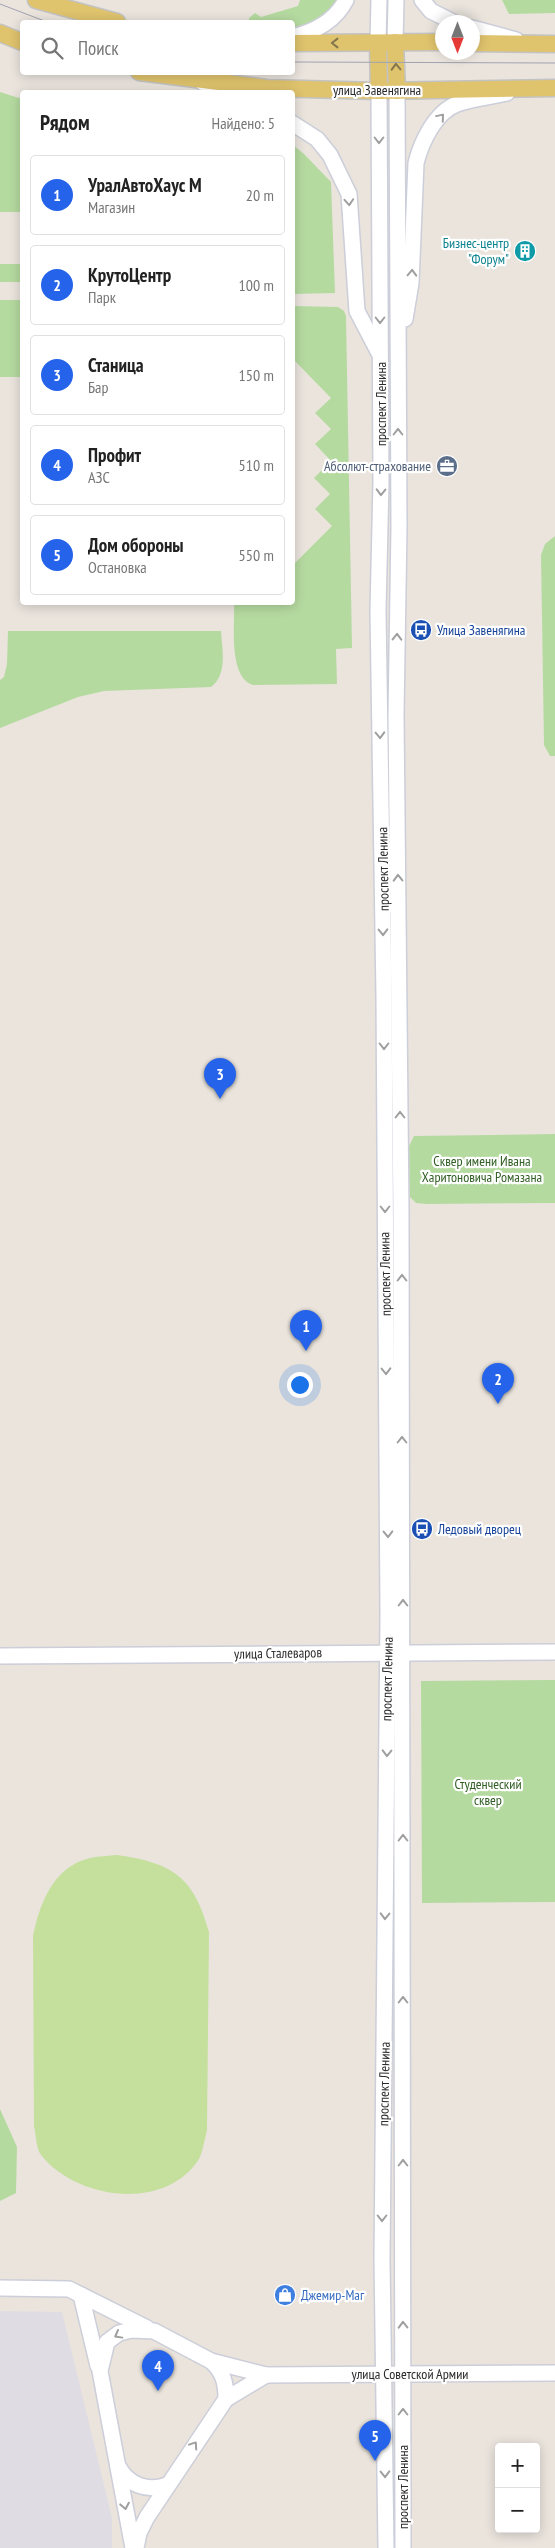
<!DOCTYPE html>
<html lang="ru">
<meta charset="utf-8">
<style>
body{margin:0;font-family:"PT Sans Narrow",sans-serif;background:#f6f6f6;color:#222}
.controls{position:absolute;right:15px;bottom:15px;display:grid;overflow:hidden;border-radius:5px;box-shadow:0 2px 12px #0003}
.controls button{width:45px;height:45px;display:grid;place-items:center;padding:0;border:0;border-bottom:1px solid #e0e0e0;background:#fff;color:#222;font:25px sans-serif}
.compass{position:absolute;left:435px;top:15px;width:45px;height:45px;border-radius:50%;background:#fff;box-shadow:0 2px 12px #0003;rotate:180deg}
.you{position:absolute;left:299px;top:1384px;width:18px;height:18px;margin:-12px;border:4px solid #fff;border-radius:50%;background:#1a73e8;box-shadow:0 0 0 8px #1a73e833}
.badge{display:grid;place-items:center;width:32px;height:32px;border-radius:50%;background:#2563eb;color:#fff;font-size:16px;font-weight:700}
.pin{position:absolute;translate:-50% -41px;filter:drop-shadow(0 1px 2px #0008)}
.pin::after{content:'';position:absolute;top:26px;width:18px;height:15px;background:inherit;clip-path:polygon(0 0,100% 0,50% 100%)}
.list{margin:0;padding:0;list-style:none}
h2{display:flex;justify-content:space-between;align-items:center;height:65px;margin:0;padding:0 20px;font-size:21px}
h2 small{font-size:16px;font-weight:400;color:#767676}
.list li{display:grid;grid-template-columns:32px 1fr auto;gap:15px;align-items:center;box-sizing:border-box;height:80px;margin:0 10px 10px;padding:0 10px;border:1px solid #e0e0e0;border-radius:5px}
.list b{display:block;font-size:19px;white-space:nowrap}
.list p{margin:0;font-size:16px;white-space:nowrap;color:#767676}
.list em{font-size:16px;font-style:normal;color:#767676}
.icon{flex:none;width:28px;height:28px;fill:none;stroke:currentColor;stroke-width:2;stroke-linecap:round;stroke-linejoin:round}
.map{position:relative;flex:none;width:555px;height:2548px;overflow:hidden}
.search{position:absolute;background:#fff;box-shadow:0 2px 12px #0003;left:20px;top:20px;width:275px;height:55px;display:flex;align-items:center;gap:12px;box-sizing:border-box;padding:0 18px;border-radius:5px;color:#767676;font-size:19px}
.panel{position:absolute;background:#fff;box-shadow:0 2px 12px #0003;left:20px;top:90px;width:275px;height:515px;border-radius:5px}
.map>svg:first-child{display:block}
.industrial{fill:#dfdde3}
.green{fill:#b5daa0}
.pitch{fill:#c5e09d}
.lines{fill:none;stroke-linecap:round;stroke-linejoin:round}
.secondary-casing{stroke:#ccced9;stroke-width:18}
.primary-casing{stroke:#c3c3c3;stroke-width:19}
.secondary{stroke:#fff;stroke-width:15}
.primary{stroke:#dfc36d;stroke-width:16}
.tram{stroke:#a1a3b1;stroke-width:1}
.oneway{stroke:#84764c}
.oneway2{stroke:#9f9f9f}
.labels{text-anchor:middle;stroke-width:4.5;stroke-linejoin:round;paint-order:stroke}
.street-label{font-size:14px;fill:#2a2a2a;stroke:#fff}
.culture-label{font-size:14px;fill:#0d838f;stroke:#fff;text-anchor:end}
.service-label{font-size:14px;fill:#4e5e75;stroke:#fff;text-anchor:end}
.transit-label{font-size:14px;fill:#164399;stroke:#fff;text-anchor:start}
.park-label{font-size:14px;fill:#305e23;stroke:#fff}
.shop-label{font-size:14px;fill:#366cbe;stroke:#fff;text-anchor:start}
</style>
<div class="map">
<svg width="555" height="2548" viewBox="0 0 555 2548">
<rect width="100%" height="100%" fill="#eae4dd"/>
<!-- industrial -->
<polygon class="industrial" points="0,2311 62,2312 112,2518 112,2548 0,2548"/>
<!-- green -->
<g class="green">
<path d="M 300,0 L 339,0 C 328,17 311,23 293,28 L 292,22 L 249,22 L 249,18 L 255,13 L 261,17 L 298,6 Z"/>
<polygon points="502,0 555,0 555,13 509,14"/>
<polygon points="0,92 22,99 22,212 0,212"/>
<polygon points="293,145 304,154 331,182 335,293 293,294"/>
<rect x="0" y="264" width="22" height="18"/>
<rect x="0" y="300" width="22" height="77"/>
<path d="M 293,306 L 338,307 L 344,311 L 346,316 L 352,648 L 336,649 L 337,684 L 253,685 C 228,677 235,625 234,603 L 292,602 L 293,565 L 332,526 L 315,509 L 330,494 L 314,478 L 331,461 L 315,444 L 331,429 L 315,413 L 331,398 L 293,359 Z"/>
<polygon points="555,536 555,756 550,756 544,745 541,555 545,544"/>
<path d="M 8,631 L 221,631 C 222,650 228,674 211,687 L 104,691 L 78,697 L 0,728 L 0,680 L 4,677 L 7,664 Z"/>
<polygon points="555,1134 555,1203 427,1204 416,1203 410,1197 409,1146 414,1136"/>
<polygon points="555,1680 555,1902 422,1903 421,1681"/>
<polygon points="0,2109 17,2147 16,2193 0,2201"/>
</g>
<!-- pitch -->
<path class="pitch" d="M 117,1855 C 173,1863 194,1877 209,1932 L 207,2130 C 205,2138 203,2151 199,2159 C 165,2212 77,2200 41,2155 C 36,2149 36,2134 34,2126 L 33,1936 C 40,1903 53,1867 90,1858 C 99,1856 109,1856 117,1855 Z"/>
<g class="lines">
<!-- secondary casing -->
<g class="secondary-casing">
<g id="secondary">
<polyline points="422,0 431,11 453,22"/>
<polyline points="472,28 516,40"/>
<path d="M 292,37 C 314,32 335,21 346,0"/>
<polyline points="395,42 396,0"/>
<polyline points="378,43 379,0"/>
<polyline points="202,82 225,92"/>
<polyline points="379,91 381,482 378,611 384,997 388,1615 382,2259 386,2548"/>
<polyline points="397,91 399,527 396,715 401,1210 403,2548"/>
<polyline points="292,123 317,139 330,155 349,194 357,311 379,353"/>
<path d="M 405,319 L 411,283 L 416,163 C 421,143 435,112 457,104 C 472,99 490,97 507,93"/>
<polyline points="0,1656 555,1652"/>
<polyline points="0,2288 69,2289 147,2328"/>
<polyline points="81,2295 98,2366"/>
<path d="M 211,2361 C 223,2372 226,2382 226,2399"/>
<polyline points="266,2375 555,2373"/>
<path d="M 118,2466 C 128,2485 147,2492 167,2485"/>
<polyline points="133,2548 100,2371 107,2342 119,2333 132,2330 154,2331 211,2361 266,2375 226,2399 147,2517 139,2533 136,2548"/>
</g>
</g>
<!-- primary casing -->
<g class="primary-casing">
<g id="primary">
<polyline points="36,0 117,22"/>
<polyline points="0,33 22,42"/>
<polyline points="395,42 397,91"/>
<polyline points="292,43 442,42"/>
<polyline points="378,43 379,91"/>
<polyline points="472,43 555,44"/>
<polyline points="139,72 267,88 379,91 555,88"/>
</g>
</g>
<!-- secondary -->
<use href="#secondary" class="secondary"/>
<!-- primary -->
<use href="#primary" class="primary"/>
<!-- tram -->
<g class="tram">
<polyline points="0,4 47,22"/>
<polyline points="292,62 555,63"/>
</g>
</g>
<!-- one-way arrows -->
<defs><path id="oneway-chevron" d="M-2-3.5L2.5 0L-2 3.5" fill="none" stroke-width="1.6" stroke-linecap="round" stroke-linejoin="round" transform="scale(1.25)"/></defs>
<g class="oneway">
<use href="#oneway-chevron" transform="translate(335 43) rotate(180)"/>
<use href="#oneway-chevron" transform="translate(396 67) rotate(-92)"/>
</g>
<g class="oneway2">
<use href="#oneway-chevron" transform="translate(441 117) rotate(-50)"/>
<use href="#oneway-chevron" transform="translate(379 140) rotate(90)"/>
<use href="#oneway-chevron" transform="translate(349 202) rotate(86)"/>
<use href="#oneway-chevron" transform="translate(412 273) rotate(-88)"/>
<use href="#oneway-chevron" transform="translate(380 320) rotate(90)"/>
<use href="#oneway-chevron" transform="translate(398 432) rotate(-90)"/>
<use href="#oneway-chevron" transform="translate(381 492) rotate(91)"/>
<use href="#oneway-chevron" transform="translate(397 637) rotate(-89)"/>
<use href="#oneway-chevron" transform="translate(380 735) rotate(88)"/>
<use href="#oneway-chevron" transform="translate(398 878) rotate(-91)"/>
<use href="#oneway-chevron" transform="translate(383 932) rotate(89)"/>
<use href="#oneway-chevron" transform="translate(384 1046) rotate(90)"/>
<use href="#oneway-chevron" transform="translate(400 1115) rotate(-90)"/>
<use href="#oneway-chevron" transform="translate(385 1209) rotate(90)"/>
<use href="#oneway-chevron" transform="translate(402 1278) rotate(-90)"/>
<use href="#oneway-chevron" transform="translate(386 1371) rotate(89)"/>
<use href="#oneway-chevron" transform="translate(402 1440) rotate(-90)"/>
<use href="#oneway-chevron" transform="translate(388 1534) rotate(89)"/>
<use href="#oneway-chevron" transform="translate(403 1603) rotate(-90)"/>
<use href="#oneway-chevron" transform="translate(387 1753) rotate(91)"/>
<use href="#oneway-chevron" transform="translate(403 1838) rotate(-90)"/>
<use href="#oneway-chevron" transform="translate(385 1916) rotate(91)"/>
<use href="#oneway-chevron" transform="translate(403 2000) rotate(-90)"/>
<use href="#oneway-chevron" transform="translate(403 2163) rotate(-90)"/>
<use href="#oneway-chevron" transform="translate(382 2218) rotate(90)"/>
<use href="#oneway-chevron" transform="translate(403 2325) rotate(-91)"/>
<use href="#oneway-chevron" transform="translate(118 2335) rotate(151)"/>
<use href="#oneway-chevron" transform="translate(403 2412) rotate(-90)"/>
<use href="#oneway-chevron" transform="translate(194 2445) rotate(-56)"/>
<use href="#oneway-chevron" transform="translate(385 2474) rotate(89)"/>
<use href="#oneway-chevron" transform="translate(125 2506) rotate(79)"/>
</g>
<!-- icons -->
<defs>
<g id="building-disc" transform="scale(1.125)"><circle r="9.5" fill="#0f9aa8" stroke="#fff"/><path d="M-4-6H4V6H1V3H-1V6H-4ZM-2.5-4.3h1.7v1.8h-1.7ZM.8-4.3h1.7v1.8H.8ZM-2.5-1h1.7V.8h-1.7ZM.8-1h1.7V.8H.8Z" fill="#fff"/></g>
<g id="office-disc" transform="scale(1.125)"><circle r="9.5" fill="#5c6f8a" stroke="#fff"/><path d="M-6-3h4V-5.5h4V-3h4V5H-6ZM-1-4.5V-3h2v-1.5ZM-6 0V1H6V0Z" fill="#fff"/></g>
<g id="bus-disc" transform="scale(1.125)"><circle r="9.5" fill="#1a4fb4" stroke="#fff"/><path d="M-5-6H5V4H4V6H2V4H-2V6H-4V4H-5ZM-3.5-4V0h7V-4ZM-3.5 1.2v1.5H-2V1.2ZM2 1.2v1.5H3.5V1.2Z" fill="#fff"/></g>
<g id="shop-disc" transform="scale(1.125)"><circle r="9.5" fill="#3f7fe0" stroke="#fff"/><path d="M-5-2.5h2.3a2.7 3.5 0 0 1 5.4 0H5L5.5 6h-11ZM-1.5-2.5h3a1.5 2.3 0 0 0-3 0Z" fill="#fff"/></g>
</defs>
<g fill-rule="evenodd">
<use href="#building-disc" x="525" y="251"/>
<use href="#office-disc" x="447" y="466"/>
<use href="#bus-disc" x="421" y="630"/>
<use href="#bus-disc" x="422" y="1529"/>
<use href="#shop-disc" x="285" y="2295"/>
</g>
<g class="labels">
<!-- street labels -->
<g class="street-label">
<text x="377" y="95">улица Завенягина</text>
<text transform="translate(381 404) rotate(-90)" y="5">проспект Ленина</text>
<text transform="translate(383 869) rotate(-91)" y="5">проспект Ленина</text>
<text transform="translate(385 1274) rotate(-91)" y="5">проспект Ленина</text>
<text transform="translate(278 1653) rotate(-1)" y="5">улица Сталеваров</text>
<text transform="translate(387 1679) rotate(-89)" y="5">проспект Ленина</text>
<text transform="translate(384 2084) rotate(-89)" y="5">проспект Ленина</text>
<text x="410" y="2379">улица Советской Армии</text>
<text transform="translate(403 2487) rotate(-90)" y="5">проспект Ленина</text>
</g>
<!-- culture labels -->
<g class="culture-label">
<text x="509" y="248">Бизнес-центр<tspan x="509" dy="16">"Форум"</tspan></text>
</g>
<!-- service labels -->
<g class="service-label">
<text x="431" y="471">Абсолют-страхование</text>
</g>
<!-- transit labels -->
<g class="transit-label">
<text x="437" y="635">Улица Завенягина</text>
<text x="438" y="1534">Ледовый дворец</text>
</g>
<!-- park labels -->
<g class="park-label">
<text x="482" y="1166">Сквер имени Ивана<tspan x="482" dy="16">Харитоновича Ромазана</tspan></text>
<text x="488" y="1789">Студенческий<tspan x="488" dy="16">сквер</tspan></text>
</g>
<!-- shop labels -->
<g class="shop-label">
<text x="301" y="2300">Джемир-Маг</text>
</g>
</g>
</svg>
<div class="controls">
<button>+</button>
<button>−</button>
</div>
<svg class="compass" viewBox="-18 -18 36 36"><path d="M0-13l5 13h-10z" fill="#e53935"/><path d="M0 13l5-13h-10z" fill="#767676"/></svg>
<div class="you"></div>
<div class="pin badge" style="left:306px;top:1351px">1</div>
<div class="pin badge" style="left:498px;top:1404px">2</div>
<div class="pin badge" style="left:220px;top:1099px">3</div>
<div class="pin badge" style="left:158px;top:2391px">4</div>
<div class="pin badge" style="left:375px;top:2461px">5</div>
<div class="search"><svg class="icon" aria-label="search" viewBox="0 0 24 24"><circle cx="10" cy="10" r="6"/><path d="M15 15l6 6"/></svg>Поиск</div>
<section class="panel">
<h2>Рядом<small>Найдено: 5</small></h2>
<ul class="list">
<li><span class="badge">1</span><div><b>УралАвтоХаус М</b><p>Магазин</p></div><em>20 m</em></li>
<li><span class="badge">2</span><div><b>КрутоЦентр</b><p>Парк</p></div><em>100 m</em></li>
<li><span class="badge">3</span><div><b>Станица</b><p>Бар</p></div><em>150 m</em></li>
<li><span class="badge">4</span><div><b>Профит</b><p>АЗС</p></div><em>510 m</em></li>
<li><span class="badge">5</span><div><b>Дом обороны</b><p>Остановка</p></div><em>550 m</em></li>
</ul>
</section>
</div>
